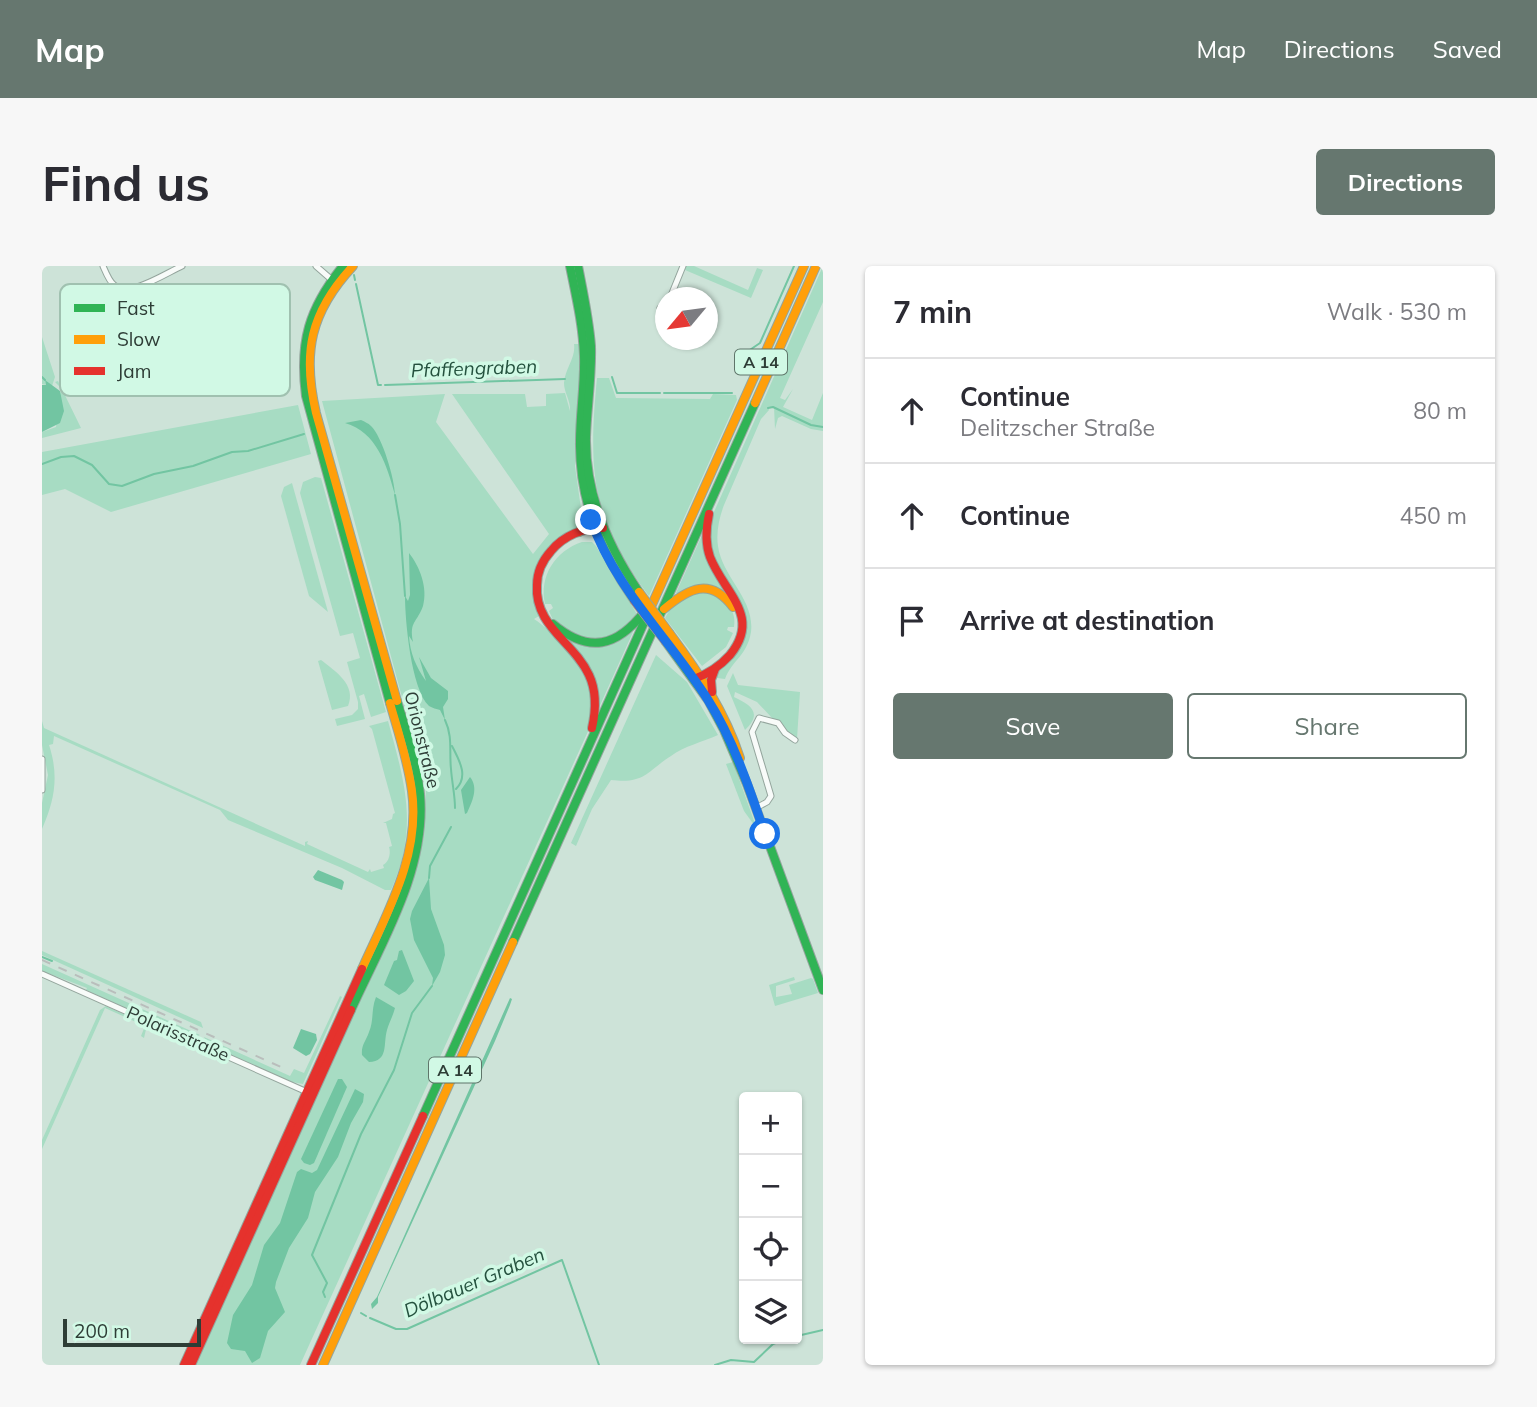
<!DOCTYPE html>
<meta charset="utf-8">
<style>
body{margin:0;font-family:Mulish,sans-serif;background:#f7f7f7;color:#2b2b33}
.controls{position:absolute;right:21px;bottom:21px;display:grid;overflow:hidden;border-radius:7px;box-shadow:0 2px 5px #0004}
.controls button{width:63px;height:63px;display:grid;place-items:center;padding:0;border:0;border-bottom:2px solid #e1e1e2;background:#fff;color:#2b2b33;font:35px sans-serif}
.compass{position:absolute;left:613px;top:21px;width:63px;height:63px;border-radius:50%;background:#fff;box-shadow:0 2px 5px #0004;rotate:241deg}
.scale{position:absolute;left:21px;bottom:18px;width:138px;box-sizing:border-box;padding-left:7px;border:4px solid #2e3d36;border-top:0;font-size:19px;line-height:24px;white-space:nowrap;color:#2e3d36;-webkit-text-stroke:5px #d1f9e5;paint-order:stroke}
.stop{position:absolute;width:21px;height:21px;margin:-16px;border:5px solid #1a73e8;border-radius:50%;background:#fff}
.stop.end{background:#1a73e8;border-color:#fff;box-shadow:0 2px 7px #0008}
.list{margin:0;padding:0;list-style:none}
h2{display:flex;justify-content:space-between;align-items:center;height:91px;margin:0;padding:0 28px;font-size:30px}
h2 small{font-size:23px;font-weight:400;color:#7c7c81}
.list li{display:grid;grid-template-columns:46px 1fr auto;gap:21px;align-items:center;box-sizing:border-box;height:105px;padding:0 28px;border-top:2px solid #e1e1e2}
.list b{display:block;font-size:26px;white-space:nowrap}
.list p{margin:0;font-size:23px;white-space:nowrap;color:#7c7c81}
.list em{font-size:23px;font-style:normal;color:#7c7c81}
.actions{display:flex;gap:14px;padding:21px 28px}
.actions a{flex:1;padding:16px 0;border:2px solid #66776f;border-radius:7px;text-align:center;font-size:24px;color:#66776f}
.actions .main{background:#66776f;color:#fff}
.icon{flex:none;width:38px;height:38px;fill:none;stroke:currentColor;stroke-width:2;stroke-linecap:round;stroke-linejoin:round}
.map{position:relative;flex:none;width:781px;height:1099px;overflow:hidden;border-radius:7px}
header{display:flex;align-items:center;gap:42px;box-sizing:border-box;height:98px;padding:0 35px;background:#66776f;color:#fff}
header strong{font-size:33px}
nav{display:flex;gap:38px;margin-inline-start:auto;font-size:24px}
.intro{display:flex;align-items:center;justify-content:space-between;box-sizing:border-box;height:168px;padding:0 42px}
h1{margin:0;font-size:49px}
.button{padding:18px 32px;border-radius:7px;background:#66776f;color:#fff;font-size:24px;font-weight:700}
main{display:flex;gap:42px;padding:0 42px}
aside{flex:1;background:#fff;border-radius:7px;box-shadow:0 2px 5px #0004}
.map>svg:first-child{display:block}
.green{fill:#a7dcc3}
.water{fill:#72c5a2}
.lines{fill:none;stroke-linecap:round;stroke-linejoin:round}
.stream{stroke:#72c5a2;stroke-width:2}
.street-casing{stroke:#94a59d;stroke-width:7}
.fast-casing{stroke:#94a59d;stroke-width:10}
.slow-casing{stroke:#94a59d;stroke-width:10}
.jam-casing{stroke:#94a59d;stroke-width:10}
.street{stroke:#f8fbf9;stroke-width:5}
.fast{stroke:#30b455;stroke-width:8}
.slow{stroke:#ff9f0a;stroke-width:8}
.jam{stroke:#e5322d;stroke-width:8}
.rail{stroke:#b9bebc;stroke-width:2;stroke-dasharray:9 9;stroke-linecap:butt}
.slow-bridge-casing{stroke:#94a59d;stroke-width:10;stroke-linecap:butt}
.jam-bridge-casing{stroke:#94a59d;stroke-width:10;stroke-linecap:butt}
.slow-bridge{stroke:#ff9f0a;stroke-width:8}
.jam-bridge{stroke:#e5322d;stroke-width:8}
.route{stroke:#1a73e8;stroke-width:9}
.labels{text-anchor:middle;stroke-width:7;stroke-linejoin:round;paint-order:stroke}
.shield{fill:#d1f9e5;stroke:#5f756a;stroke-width:2}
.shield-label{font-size:16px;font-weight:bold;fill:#2e3d36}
.street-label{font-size:18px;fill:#2e3d36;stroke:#d1f9e5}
.water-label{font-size:19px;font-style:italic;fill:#24513e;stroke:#d1f9e5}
.key{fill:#d1f9e5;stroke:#a0c1b0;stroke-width:2}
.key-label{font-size:19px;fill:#2e3d36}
</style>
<header>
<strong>Map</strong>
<nav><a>Map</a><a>Directions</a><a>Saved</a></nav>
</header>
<div class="intro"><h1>Find us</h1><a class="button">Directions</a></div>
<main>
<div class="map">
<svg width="781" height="1099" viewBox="0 0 781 1099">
<rect width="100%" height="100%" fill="#cde3d8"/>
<!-- green -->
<g class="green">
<polygon points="644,0 652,0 706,24 715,2 721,4 709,32 643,4"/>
<path d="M 781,0 L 781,36 L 738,132 L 743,134 L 751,123 L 741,141 L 770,154 L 781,127 L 781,165 L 769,163 L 740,150 L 736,152 L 733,163 L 732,141 L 726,141 L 727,144 L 719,153 L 682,239 C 677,252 674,267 676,280 C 680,311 713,333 709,366 C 705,390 690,394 683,413 L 675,412 L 675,407 L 703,362 L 669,292 L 668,255 Z"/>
<polygon points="0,71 13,111 10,120 3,114 4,119 0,118"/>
<path d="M 532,78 L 538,78 L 540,104 L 533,200 L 541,257 L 501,293 L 497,350 L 492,353 C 511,365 547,404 551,427 C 552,438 549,451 548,461 L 258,1099 L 152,1099 L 369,619 L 382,571 L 384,520 L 280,135 L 403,128 L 394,156 L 491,288 L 507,268 L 410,128 L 483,128 L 485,141 L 504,140 L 504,128 L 523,127 L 528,145 C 529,135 522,127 522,117 C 523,102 534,92 532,78 Z"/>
<path d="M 555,112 L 567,112 L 574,132 L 668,133 L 671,128 L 694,129 L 695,134 L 607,330 C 549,254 546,205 555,112 Z"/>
<polygon points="16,115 39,162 0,172 0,166 14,161 19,122 13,116"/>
<polygon points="256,139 269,188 69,246 23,223 0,229 0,186"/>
<polygon points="273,211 279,212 344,446 329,451 322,428 317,430 323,453 295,460 293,453 310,449 316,443 316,436 305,396 318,392 311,367 298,370 258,227 261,216"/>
<polygon points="250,217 286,346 267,330 239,230 242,221"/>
<polygon points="660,269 662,271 691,334 680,326 634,327"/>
<path d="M 540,276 L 550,276 L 554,280 L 596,350 L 572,373 L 536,373 L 511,354 L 507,345 L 511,342 L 509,338 L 503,338 C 497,310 513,285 540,276 Z"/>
<path d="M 659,324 C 676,329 696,340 692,361 L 686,361 L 685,364 L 691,367 L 684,381 L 660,400 L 623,352 L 630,340 Z"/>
<polygon points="514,365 537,378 591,366 555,446 554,426"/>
<path d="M 614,389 L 645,416 L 676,469 C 661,476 642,480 629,490 C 604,506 603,518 569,514 L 550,543 L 534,580 L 529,577 Z"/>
<path d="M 279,394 C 293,405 315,419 306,440 L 290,444 L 276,395 Z"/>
<path d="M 691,407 L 696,419 L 758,426 L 755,473 L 745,468 L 715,436 L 693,426 L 692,431 C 709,439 721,447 703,464 L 685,420 Z"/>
<path d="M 0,455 L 2,462 L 263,580 L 263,576 L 266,575 L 265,578 L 326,606 L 328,603 L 329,606 L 342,602 L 341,599 C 347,596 349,587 347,581 L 350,580 L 344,557 L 341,557 L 350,553 L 351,548 L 353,547 L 330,463 L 327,460 L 346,455 C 363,517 377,562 349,624 L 343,624 L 300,602 L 186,554 L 178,544 L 12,470 L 11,478 L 7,479 C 17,509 13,534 0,563 L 0,537 L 6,509 L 0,479 Z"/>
<polygon points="691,496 715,563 702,545 684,498"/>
<polygon points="0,685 159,756 161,762 0,689"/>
<polygon points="0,698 158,769 150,772 44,724 45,722 0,705"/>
<polygon points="752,711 753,714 734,720 734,731 750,728 747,719 769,712 771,713 776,727 733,740 727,719"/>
<polygon points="298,730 300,731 261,818 250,816 165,778 162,771 248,810 252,803 262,807"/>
<polygon points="64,740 105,759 102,772 99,770 103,760 63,742 0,883 0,874 58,744"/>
</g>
<!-- water -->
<g class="water">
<polygon points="3,114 18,125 22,145 18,157 0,166 0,119 4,119"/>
<path d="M 319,154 C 323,156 326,157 329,160 C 340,170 353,214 353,229 C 345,200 335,166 303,157 Z"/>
<path d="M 367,287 C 378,301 386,322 381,340 C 375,357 367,355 371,376 L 367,370 C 368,387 374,401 384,415 L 377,391 L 389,412 L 406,425 L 406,433 L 401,441 L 403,454 L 398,444 C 395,443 390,442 387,440 C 369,423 363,354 363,330 L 366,335 L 368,329 Z"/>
<path d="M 428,511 C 437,522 430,536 425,547 L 423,548 L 419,524 Z"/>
<polygon points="276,604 300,614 302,616 300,624 273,614 271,611"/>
<polygon points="387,612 389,643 402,679 403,689 398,706 390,720 391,712 372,674 368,653 370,645"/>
<polygon points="360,684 372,715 364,725 357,729 342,719 352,695 355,694 357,685"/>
<path d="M 334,731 L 353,742 C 351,750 347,757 345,764 C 341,778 347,795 327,796 L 320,789 C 319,779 324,775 327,766 C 332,755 329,743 334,731 Z"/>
<polygon points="468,732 470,733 468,739 453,775 336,1031 336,1037 330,1043 329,1038 335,1031"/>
<polygon points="259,763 274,768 275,774 268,788 264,790 251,782"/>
<polygon points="296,813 300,813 305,821 272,897 268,899 262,897 259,893"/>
<polygon points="313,823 322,828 321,836 309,857 296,891 273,926 266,952 247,982 234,1016 233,1022 243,1046 226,1065 218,1092 210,1097 203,1085 189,1083 185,1077 191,1049 210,1019 222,979 238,957 255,906 259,903 270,907 275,904"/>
</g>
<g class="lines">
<!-- stream -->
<g class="stream">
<polyline points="312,9 313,14"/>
<polyline points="314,18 336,119 339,119"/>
<polyline points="699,90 718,77 752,0"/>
<polyline points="0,111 3,114"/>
<polyline points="570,111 575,127 618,127"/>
<polyline points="343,119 523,113"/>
<polyline points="622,127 690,127"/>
<polyline points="726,142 731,141 769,159 781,161"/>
<polyline points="0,198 19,191 32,190 50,199 67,218 80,220 112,208 151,200 190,186 206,185 262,168"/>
<polyline points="353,229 358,258 363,330"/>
<path d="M 403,454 C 411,471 407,485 409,503 C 410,517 413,529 413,542"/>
<path d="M 410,480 C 417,494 427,510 414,523"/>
<polyline points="387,612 388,600 409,561"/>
<polyline points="0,691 10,695"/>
<polyline points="283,1031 281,1026 285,1017 270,989 319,868 352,804 370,747 390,720"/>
<polyline points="319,1047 324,1050"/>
<polyline points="328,1052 354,1063 365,1063 520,994 557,1099"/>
<polyline points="755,1070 781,1064"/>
<polyline points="673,1099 689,1094 712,1096 731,1078 744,1073"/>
</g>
<!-- street casing -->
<g class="street-casing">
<g id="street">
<path d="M 61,0 C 64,7 67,15 72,19 C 87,32 124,7 140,0"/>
<polyline points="274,0 290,14"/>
<polyline points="628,32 641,0"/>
<polyline points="624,36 618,42 624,48"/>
<polyline points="0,493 0,524"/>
<polyline points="714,542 725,536 729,530 710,466 717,452 736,457 743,467 753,474"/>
<polyline points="0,708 265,826"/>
</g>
</g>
<!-- fast casing -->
<g class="fast-casing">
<g id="fast">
<path d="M 301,0 C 267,42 257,76 264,130 L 348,437"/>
<path d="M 528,0 C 534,30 541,59 542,90 C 543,118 538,147 538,175 C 537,235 559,286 592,334"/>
<path d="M 536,0 C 541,26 547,53 549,80 C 550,110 545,140 544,171 C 543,228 565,279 597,326"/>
<path d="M 511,358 C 547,388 575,381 603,345"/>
<polyline points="624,376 666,434 682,464 705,518 781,724"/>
<polyline points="471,676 713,137"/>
<path d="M 309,744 C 339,677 385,604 378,528 C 375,496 364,465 355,435"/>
<polyline points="381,850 608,343"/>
</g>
</g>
<!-- slow casing -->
<g class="slow-casing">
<g id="slow">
<path d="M 311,0 C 268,46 260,87 274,147 L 355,435"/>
<polyline points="713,137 774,0"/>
<polyline points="537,266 542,260 546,244"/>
<polyline points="608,343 762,0"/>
<path d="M 622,343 C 647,322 668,311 691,341"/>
<path d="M 628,368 C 657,407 683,446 698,492"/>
<path d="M 320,703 C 345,647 379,589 370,525 C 366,495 356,465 348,437"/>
<polyline points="281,1099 471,676"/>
</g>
</g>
<!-- jam casing -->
<g class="jam-casing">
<g id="jam">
<path d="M 652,413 C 666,408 678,400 688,389 C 720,350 682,327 668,291 C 663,277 664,262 667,248"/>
<polyline points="670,426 669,414 673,403"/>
<path d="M 550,462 C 554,444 555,426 547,409 C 532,376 492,360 495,319 C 495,306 500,295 509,285 C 521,270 542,261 561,262"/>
<polyline points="142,1099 320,703"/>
<polyline points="149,1099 309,744"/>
<polyline points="269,1099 381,850"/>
</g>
</g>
<!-- street -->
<use href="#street" class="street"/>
<!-- fast -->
<use href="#fast" class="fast"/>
<!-- slow -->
<use href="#slow" class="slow"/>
<!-- jam -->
<use href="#jam" class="jam"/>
<!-- rail -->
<polyline class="rail" points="0,694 239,801"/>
<!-- slow-bridge casing -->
<g class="slow-bridge-casing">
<polyline id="slow-bridge" points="597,326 628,368"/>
</g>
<!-- jam-bridge casing -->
<g class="jam-bridge-casing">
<polyline id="jam-bridge" points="592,334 624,376"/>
</g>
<!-- slow-bridge -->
<use href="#slow-bridge" class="slow-bridge"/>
<!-- jam-bridge -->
<use href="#jam-bridge" class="jam-bridge"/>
</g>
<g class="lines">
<!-- route -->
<path class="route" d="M 549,254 C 573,323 628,373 666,434 C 691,473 708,524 723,568"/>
</g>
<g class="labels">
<!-- shield labels -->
<g class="shield">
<rect x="693" y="83.5" width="52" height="25" rx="5"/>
<rect x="387" y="791.5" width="52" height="25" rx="5"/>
</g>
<g class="shield-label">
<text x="719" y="102">A 14</text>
<text x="413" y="810">A 14</text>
</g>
<!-- street labels -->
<g class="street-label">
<text transform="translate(380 474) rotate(76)" y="6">Orionstraße</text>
<text transform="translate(136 768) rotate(24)" y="6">Polarisstraße</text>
</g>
<!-- water labels -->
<g class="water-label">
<text transform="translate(432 102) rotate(-2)" y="7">Pfaffengraben</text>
<text transform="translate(432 1016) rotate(-23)" y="7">Dölbauer Graben</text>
</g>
</g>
<!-- legend -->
<rect x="18" y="18" width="230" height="112" rx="10" class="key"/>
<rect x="32" y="38" width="31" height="8" fill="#30b455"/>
<rect x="32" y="69" width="31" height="9" fill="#ff9f0a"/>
<rect x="32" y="101" width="31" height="8" fill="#e5322d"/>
<g class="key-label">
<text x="75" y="49">Fast</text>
<text x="75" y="80">Slow</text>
<text x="75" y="112">Jam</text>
</g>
</svg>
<div class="controls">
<button>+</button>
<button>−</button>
<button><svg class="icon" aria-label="locate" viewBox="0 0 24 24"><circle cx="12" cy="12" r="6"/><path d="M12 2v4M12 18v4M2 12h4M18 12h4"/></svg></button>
<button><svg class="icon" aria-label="layers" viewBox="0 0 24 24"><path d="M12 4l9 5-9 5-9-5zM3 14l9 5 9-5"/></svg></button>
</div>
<svg class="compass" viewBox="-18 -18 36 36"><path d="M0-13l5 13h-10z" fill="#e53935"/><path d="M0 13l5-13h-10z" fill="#7c7c81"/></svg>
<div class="scale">200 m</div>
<div class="stop" style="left:723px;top:568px"></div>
<div class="stop end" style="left:549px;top:254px"></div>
</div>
<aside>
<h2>7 min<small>Walk · 530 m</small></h2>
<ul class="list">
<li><svg class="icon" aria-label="ahead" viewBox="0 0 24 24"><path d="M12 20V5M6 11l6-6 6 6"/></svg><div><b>Continue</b><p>Delitzscher Straße</p></div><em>80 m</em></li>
<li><svg class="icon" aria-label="ahead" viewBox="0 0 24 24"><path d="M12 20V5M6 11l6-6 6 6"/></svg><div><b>Continue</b></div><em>450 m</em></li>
<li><svg class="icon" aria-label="arrive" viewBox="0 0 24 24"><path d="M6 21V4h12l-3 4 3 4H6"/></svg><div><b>Arrive at destination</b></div></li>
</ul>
<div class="actions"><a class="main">Save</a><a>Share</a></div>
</aside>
</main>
